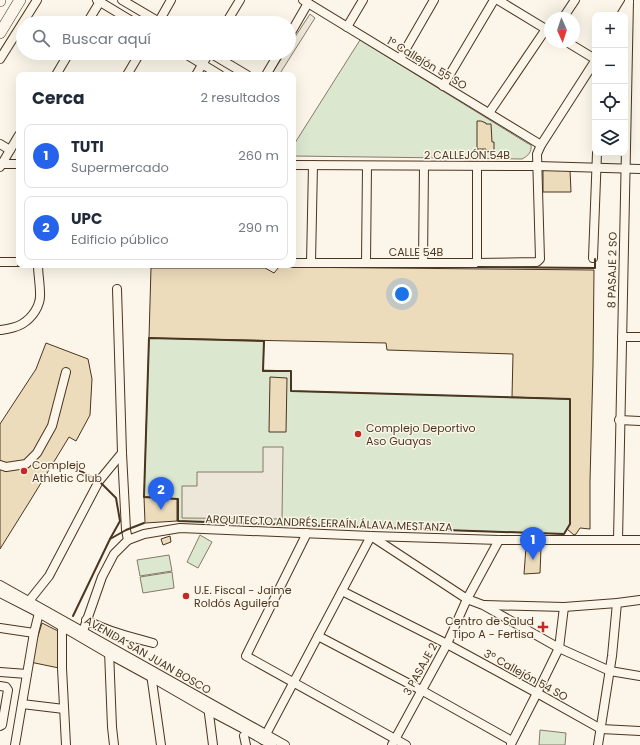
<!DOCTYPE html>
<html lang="es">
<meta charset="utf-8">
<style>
body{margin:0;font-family:Poppins,sans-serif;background:#f2f2f3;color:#1f2937}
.controls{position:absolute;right:12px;top:12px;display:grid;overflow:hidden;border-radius:8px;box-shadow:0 4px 16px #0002}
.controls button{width:36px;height:36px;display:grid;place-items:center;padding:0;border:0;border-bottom:1px solid #e0e1e3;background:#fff;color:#1f2937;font:20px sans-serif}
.compass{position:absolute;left:544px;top:12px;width:36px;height:36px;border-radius:50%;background:#fff;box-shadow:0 4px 16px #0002;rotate:177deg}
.you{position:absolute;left:402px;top:294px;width:14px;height:14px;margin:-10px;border:3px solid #fff;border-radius:50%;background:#1a73e8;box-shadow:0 0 0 6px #1a73e833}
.badge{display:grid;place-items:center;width:26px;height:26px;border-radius:50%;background:#2563eb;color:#fff;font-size:13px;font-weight:700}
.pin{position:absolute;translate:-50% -33px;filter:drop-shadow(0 1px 2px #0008)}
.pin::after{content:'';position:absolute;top:21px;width:14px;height:12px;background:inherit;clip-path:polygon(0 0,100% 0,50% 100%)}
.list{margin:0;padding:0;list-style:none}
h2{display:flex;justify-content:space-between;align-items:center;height:52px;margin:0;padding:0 16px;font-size:17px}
h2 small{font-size:13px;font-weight:400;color:#747a83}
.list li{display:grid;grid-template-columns:26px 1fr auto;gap:12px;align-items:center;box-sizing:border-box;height:64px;margin:0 8px 8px;padding:0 8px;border:1px solid #e0e1e3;border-radius:8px}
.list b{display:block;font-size:15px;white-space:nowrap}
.list p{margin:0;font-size:13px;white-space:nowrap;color:#747a83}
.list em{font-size:13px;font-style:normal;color:#747a83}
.icon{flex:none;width:22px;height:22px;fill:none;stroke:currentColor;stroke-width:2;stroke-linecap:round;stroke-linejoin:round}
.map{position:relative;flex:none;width:640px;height:745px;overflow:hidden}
.search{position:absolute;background:#fff;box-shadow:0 4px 16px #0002;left:16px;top:16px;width:280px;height:44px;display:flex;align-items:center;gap:10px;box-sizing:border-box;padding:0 14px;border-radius:22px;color:#747a83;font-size:15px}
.panel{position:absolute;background:#fff;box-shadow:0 4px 16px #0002;left:16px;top:72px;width:280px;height:196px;border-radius:8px}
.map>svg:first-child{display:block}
.green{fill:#dce7d0;stroke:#887966}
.parking{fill:#ede7d9;stroke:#887966}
.building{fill:#ecdcbc;stroke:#4a3520}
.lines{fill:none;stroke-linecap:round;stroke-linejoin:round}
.minor-casing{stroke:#4a3520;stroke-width:10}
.major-casing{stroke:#4a3520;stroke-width:12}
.minor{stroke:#fbf6e9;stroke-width:8}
.major{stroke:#fbf6e9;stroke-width:11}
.wall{stroke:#4a3520;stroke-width:2}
.poi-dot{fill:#c62828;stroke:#fbf6e9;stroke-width:1.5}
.labels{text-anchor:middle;stroke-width:3;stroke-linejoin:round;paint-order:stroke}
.street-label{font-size:11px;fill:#4a3520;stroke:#fbf6e9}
.poi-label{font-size:11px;fill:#4a3520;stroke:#fbf6e9;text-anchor:start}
</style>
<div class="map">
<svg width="640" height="745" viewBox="0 0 640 745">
<rect width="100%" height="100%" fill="#fbf6e9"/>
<!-- green -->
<g class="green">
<path d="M 360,40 L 527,143 L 531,145 C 532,152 528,156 522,159 L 293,156 L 293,146 Z"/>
<polygon points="149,338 264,341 263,370 291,371 291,391 570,399 570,524 564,534 178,521 178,499 144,497"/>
<polygon points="200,535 212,542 198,568 187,562"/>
<polygon points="169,555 172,571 140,576 137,560"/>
<polygon points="172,572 174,588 143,593 140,577"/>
<polygon points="540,730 566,733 565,745 539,745"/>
</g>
<!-- parking -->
<g class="parking">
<polygon points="310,14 315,18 279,75 271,75 285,53 289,53 289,46"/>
<polygon points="263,447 283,447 282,519 182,518 182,486 197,486 197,472 263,472"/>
</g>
<!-- building -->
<g class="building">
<polygon points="477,121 481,121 486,123 486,124 491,124 492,142 494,142 494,151 485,152 486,149 477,149"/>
<polygon points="543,170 570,170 571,192 543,192"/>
<polygon points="279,267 594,270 593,365 590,481 590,529 580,528 576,534 574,535 567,529 570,524 570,399 512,397 513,354 387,350 386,343 149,338 151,268 265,268 274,273"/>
<polygon points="46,343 88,359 92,379 90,415 76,441 69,437 30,501 0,549 0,424 36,369"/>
<polygon points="270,377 287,378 286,432 269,432"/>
<polygon points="144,497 177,499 177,521 145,523"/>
<polygon points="170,536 171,542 163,545 161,539"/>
<polygon points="526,547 541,548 540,573 524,574"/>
<polygon points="42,623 58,631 59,668 30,662"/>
</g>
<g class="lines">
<!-- minor casing -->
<g class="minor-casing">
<g id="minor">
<polyline points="97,0 135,23"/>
<polyline points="122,0 161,23"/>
<polyline points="303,0 541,145"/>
<polyline points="498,0 549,31"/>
<polyline points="621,15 629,2"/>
<polyline points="563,18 575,0"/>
<polyline points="87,23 101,0"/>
<polyline points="158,23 171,0"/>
<polyline points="226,23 240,0"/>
<polyline points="347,27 363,0"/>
<polyline points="289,36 308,3"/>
<polyline points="567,42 595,59"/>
<polyline points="184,53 220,75"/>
<polyline points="210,53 247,75"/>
<polyline points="0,59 37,0"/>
<polyline points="400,59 434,0"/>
<polyline points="56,75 69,53"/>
<polyline points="127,75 140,53"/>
<polyline points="196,75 209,53"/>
<polyline points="266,75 279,53"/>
<polyline points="443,86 494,0"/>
<polyline points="489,113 546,29"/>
<polyline points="0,144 10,150"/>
<polyline points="2,164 19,164"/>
<polyline points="293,165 538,166 640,169"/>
<polyline points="0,167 19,135"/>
<polyline points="593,258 597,153"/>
<polyline points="0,262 19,262"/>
<polyline points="293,263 477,263 537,262 540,259 537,154 541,145 595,61"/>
<polyline points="311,263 313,165"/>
<polyline points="366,263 367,166"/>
<polyline points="423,263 424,166"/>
<polyline points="477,263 477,166"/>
<polyline points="117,289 122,453 126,530 128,540"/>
<path d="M 1,330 C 8,329 15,328 22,324 C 32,318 41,306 40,293 C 40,284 38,274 38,265"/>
<polyline points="622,337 640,337"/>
<polyline points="619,420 640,421"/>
<polyline points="0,465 6,467 26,464 37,453 52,426 66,372"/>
<polyline points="307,533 246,656 406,745"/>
<path d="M 618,540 C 620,361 625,181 629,1"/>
<polyline points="0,585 285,745"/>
<polyline points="342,591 447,644 537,693 601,729 640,731"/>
<polyline points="0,593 39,613 109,654 151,677 208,710 242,728 272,745"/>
<polyline points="29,601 49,576 99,481 122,453"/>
<polyline points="485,605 564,607 617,603 640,600"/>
<path d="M 86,620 C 107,631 130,637 153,643"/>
<polyline points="62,627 62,668 66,745"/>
<polyline points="0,628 34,633"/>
<polyline points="318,636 421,690 512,741"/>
<polyline points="81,637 102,577 114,554 128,540 144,534 180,528 371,536 499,540 640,540"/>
<polyline points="109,651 112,727 114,745"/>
<polyline points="0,672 27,674"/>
<polyline points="151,674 161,745"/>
<polyline points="0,686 6,687 8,690 2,725 0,726"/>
<polyline points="22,704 64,709"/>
<polyline points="208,706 213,745"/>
<polyline points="244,736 246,745"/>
<polyline points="263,740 371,536 467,599 483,605 559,648 610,671 640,676"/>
<polyline points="511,744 537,693 559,648 564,607"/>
<polyline points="15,745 34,633 39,613"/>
<polyline points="392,745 447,644 467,599 499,540"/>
<polyline points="598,745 612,656 617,603"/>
</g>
</g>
<!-- major casing -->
<g class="major-casing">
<g id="major">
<polyline points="0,1 0,0"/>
<polyline points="0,33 20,0"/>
</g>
</g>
<!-- minor -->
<use href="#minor" class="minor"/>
<!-- major -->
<use href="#major" class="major"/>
<!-- wall -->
<g class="wall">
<polyline points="18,266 282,267"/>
<polyline points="478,267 595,268 595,259"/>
<polygon points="149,338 264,341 263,371 291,371 291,391 570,399 570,524 564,534 178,521 178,499 144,497"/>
<polyline points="69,465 99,481 116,498 120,521 110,539"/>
<polyline points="73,616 110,539 126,530 144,523"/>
</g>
</g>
<!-- markers -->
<g class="poi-dot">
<circle cx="358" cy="434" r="4"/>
<circle cx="24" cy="471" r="4"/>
<circle cx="186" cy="596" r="4"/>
<path d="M541 621h4v4h4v4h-4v4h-4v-4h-4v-4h4z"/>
</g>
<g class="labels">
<!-- street labels -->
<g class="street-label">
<text transform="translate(427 63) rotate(31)" y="4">1º Callejón 55 SO</text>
<text x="467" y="159">2 CALLEJÓN 54B</text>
<text x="416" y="256">CALLE 54B</text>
<text transform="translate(612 270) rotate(-89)" y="4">8 PASAJE 2 SO</text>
<text transform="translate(329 523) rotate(2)" y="4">ARQUITECTO ANDRÉS EFRAÍN ÁLAVA MESTANZA</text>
<text transform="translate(148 655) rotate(30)" y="4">AVENIDA SAN JUAN BOSCO</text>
<text transform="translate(420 669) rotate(-61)" y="4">3 PASAJE 2</text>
<text transform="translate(526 675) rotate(29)" y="4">3º Callejón 54 SO</text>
</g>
<!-- poi labels -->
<g class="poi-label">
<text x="366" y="432">Complejo Deportivo<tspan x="366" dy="13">Aso Guayas</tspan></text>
<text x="32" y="469">Complejo<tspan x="32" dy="13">Athletic Club</tspan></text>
<text x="194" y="594">U.E. Fiscal - Jaime<tspan x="194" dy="13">Roldós Aguilera</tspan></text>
<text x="534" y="625" text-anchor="end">Centro de Salud<tspan x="534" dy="13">Tipo A - Fertisa</tspan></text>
</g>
</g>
</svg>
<div class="controls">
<button>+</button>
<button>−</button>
<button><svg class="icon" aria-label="locate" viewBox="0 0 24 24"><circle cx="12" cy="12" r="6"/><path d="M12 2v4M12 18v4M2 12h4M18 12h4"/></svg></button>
<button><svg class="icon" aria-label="layers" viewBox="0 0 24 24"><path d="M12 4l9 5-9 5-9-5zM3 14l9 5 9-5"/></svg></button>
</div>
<svg class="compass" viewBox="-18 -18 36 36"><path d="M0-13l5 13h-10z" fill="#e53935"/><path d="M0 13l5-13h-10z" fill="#747a83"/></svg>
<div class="you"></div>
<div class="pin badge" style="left:533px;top:560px">1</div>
<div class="pin badge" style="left:161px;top:510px">2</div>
<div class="search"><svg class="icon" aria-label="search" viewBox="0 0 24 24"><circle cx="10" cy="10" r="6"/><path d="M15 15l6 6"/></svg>Buscar aquí</div>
<section class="panel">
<h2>Cerca<small>2 resultados</small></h2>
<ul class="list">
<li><span class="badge">1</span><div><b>TUTI</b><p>Supermercado</p></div><em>260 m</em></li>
<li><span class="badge">2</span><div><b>UPC</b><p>Edificio público</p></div><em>290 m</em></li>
</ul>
</section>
</div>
